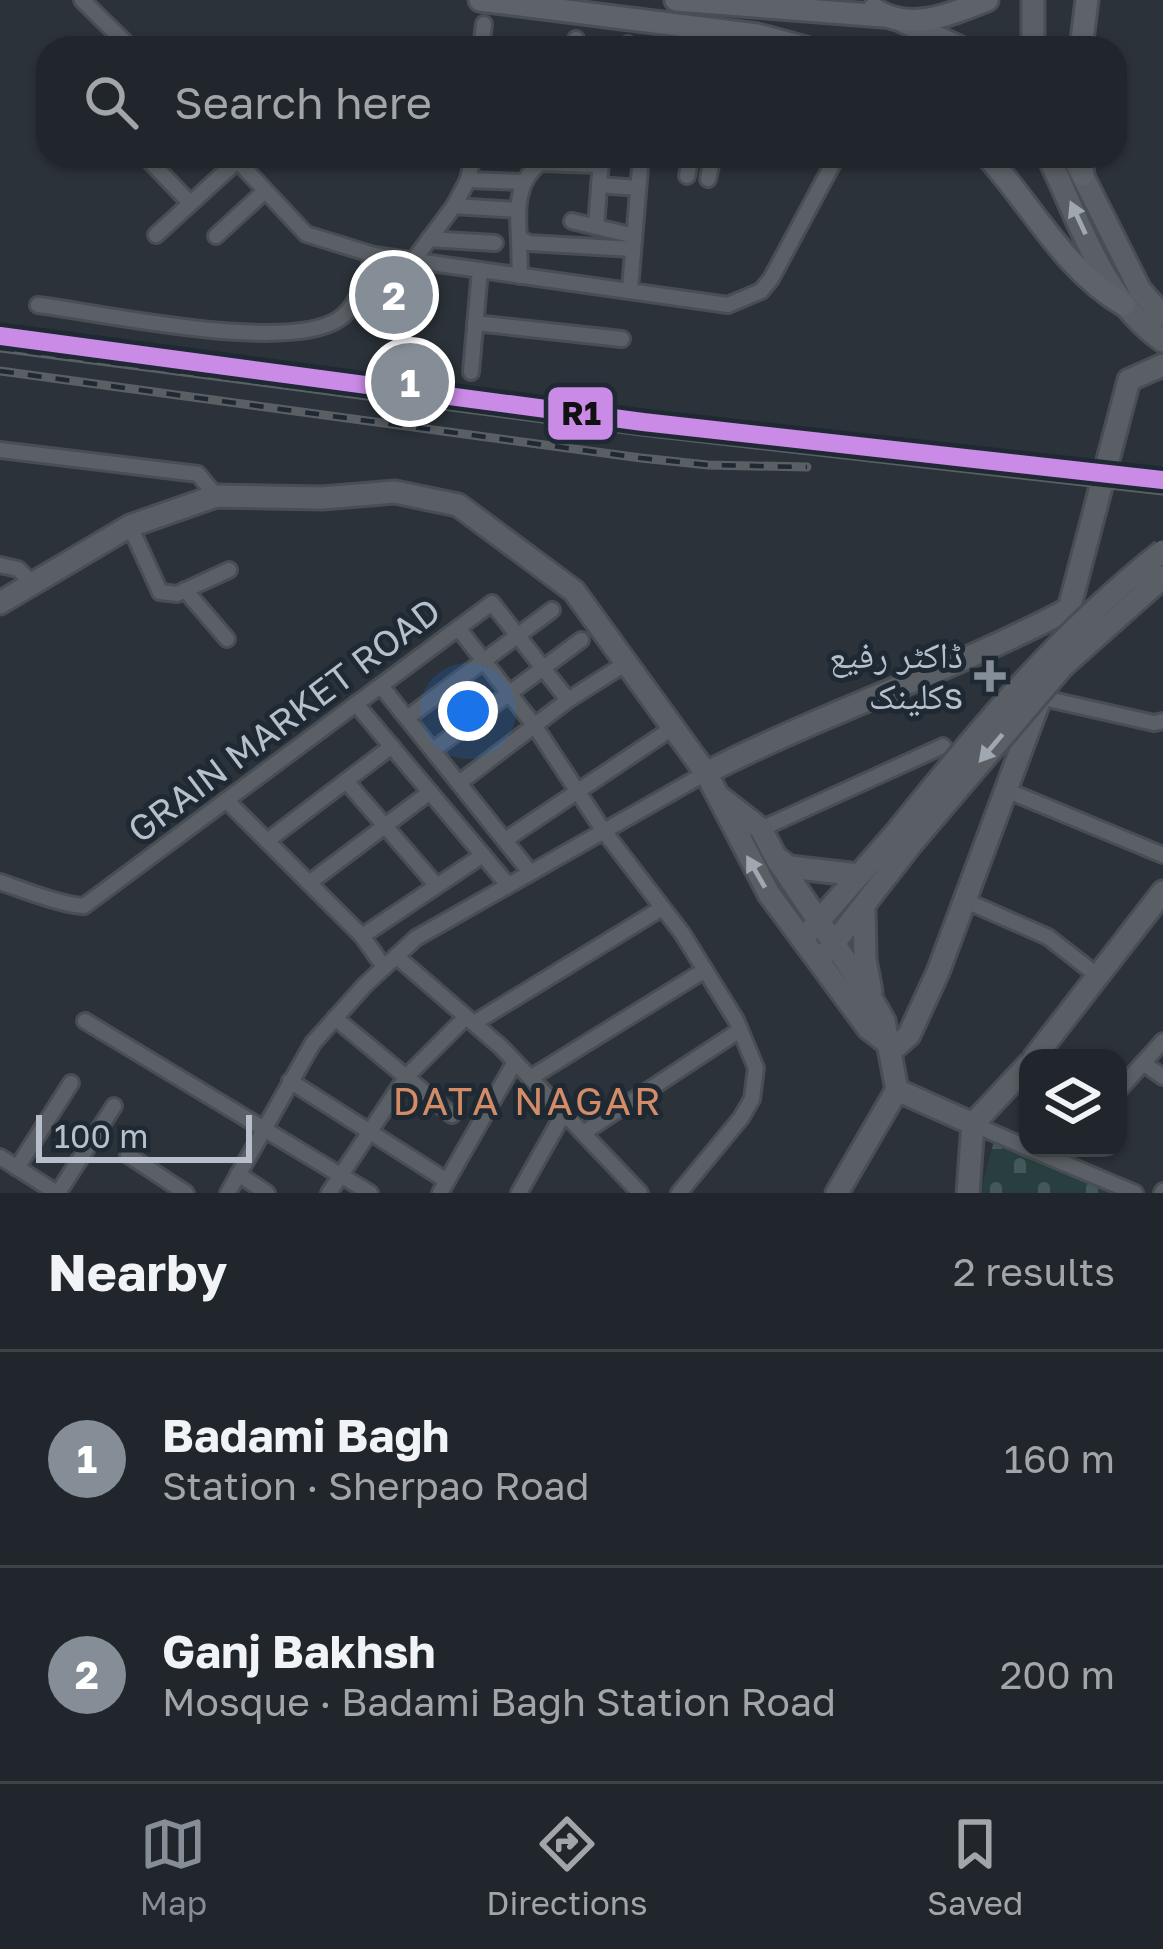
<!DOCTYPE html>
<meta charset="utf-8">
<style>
body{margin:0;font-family:"Golos Text","Noto Naskh Arabic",sans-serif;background:#2d3237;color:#f1f3f6}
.controls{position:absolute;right:36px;bottom:36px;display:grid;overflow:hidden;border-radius:24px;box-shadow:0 3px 9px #0004}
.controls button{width:108px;height:108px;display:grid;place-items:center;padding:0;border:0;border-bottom:3px solid #3d4347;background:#20262b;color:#f1f3f6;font:60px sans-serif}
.scale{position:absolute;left:36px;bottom:30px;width:216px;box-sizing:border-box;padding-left:12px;border:6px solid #b6bfca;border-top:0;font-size:33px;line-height:42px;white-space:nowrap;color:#b6bfca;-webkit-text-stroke:9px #1e2934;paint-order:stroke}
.you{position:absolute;left:468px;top:711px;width:42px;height:42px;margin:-30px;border:9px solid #fff;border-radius:50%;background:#1a73e8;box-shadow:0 0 0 18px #1a73e833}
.badge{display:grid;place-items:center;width:78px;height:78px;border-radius:50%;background:#858e97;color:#fff;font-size:39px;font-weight:700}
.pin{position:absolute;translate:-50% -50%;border:6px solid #fff;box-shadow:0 3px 12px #0006}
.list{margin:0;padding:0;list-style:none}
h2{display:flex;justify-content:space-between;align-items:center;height:156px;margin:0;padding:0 48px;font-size:51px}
h2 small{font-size:39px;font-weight:400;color:#a2a5a9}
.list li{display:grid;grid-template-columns:78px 1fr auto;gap:36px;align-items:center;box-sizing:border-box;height:216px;padding:0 48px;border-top:3px solid #3d4347}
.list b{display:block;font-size:45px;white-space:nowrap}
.list p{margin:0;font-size:39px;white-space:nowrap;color:#a2a5a9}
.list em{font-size:39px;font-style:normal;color:#a2a5a9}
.icon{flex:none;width:66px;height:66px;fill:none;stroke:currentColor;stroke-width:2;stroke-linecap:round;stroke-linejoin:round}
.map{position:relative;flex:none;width:1163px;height:1193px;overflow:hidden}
.search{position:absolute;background:#20262b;box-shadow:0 3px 9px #0004;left:36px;right:36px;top:36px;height:132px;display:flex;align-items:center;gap:30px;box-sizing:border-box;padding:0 42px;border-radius:36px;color:#a2a5a9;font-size:45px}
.sheet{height:588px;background:#20262b}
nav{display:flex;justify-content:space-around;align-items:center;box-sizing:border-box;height:168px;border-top:3px solid #3d4347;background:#20262b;font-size:33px;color:#a2a5a9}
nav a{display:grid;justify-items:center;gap:6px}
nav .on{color:#858e97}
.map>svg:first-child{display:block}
.cemetery{fill:url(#cemetery-stones)}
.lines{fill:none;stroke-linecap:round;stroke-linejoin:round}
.street-casing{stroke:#494e54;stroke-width:20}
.secondary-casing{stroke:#494e54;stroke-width:27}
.primary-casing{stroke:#494f56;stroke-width:27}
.street{stroke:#5b6067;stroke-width:14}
.secondary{stroke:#5a5f65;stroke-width:21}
.primary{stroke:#5d6369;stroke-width:21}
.rail-casing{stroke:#5a5f64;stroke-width:9}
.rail{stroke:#1e2934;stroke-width:4.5;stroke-dasharray:14;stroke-linecap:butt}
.secondary-bridge-casing{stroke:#494e54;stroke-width:27;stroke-linecap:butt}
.secondary-bridge{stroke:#5a5f65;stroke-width:21}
.rail-1-casing{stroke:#1e2934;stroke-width:27}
.rail-1{stroke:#ca8be6;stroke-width:18}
.oneway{fill:#9fa7b1}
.poi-dot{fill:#858e97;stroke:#1e2934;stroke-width:4.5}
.labels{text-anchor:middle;stroke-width:10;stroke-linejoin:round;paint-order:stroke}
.poi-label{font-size:36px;fill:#b6bfca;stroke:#1e2934;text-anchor:end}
.street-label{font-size:36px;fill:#b6bfca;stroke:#1e2934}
.neighbourhood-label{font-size:39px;letter-spacing:3px;fill:#d48c67;stroke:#1e2934}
.line-badge{stroke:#1e2934;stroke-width:4.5}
.pale-badge-label{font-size:33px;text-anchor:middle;font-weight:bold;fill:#111}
</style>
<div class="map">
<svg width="1163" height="1193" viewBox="0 0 1163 1193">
<defs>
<pattern id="cemetery-stones" width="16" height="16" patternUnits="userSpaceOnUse" patternTransform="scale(3)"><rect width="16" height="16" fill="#283e3f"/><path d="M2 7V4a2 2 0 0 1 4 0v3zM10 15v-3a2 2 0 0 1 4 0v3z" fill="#455859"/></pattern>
</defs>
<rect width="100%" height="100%" fill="#2b3239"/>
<!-- cemetery -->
<polygon class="cemetery" points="994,1141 1126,1193 980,1193"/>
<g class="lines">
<!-- street casing -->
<g class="street-casing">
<g id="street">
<polyline points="82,0 131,48"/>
<polyline points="481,48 484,24"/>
<polyline points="573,48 576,39"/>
<polyline points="628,48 628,44"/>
<polyline points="145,156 190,203"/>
<polyline points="233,156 306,234 374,255 728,305 761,291 771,279 837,156"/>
<path d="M 601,165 L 540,163 C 516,182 517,209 519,238 L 529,243 L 633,249"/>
<polyline points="687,176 691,156"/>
<polyline points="708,179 713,156"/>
<polyline points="468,180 523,182"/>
<polyline points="599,185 638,188"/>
<polyline points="454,206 468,180 473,156"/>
<polyline points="572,221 634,236"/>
<polyline points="596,227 601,161"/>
<polyline points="156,235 237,161"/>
<polyline points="216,236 265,191"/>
<polyline points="519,238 520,276"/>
<polyline points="429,239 495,243"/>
<polyline points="413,261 454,206 517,210"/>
<polyline points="630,289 641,156"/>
<path d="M 38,305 C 103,313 287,354 339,319 C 359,306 365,277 374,255"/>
<polyline points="475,323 622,339"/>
<polyline points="471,372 480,270"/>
<polyline points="0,450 198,474 216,496"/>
<polyline points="130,526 160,592 177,594 229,570"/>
<polyline points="0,565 18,569 33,584"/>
<polyline points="185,590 227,639"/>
<polyline points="458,628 534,725 603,830 682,933 736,1020 756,1068 752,1099 741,1118 679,1193"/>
<polyline points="381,686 530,872"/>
<polyline points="1052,700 1154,723 1163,721"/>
<polyline points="356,704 508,885"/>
<polyline points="407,718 552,610"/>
<polyline points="433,750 581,640"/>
<polyline points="346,781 436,885"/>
<polyline points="459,783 568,700 628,662"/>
<polyline points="1006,790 1163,855"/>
<polyline points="226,800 362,936 384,967"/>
<polyline points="761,829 943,746"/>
<polyline points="505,840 671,729"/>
<polyline points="267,841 392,746"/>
<path d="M 0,882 C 24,890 61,905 84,906 L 492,603 L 568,700"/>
<polyline points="309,883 430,792"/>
<polyline points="964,900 1048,937 1098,976"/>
<polyline points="362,936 483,855"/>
<polyline points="396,956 501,1047 640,1193"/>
<polyline points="335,1018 452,1115"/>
<polyline points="85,1021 370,1193"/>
<polyline points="474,1023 662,908"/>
<polyline points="1143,1063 1163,1077"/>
<polyline points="530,1078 705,970"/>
<polyline points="290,1081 447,1181"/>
<polyline points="1118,1091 1163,1041"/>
<polyline points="973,1124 1028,1148"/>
<polyline points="583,1133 740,1030"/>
<polyline points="1028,1148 1135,1193"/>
<polyline points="128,1155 186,1193"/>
<polyline points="0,1157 57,1193"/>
<polyline points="17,1168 71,1083"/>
<polyline points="238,1174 267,1193"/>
<polyline points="58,1193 114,1106"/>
<polyline points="228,1193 313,1043 365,985 416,938 706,773"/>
<polyline points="329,1193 406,1077 466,1017"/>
<polyline points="440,1193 515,1062"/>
<polyline points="519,1193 564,1113"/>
<polyline points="1162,1193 1163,1191"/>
</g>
</g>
<!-- secondary casing -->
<g class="secondary-casing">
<g id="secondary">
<polyline points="902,21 961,48"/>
<polyline points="1033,48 1033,0"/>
<path d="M 1048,156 C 1079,219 1102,299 1163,341"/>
<polyline points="1075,161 1140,290 1163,316"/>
<polyline points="0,603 130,526 216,496 322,498 395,492 458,505 574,591 706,773 769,894 868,1028 886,1042"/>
<path d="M 706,773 C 825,712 952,671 1069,609 L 1129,380 L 1163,365"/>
<polyline points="721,798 761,829 776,858 872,1000 884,1021 897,1090 973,1124"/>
<polyline points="777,858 789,867 859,875"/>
<polyline points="864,909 865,960 871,991"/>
<polyline points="811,930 895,834"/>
<polyline points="828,951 912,843"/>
<polyline points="890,1052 909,1035 938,972 1043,691"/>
<polyline points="1034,1058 1163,892"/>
<polyline points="837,1193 897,1090"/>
<polyline points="968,1193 973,1124 1028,1065"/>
</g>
</g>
<!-- primary casing -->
<g class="primary-casing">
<g id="primary">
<polyline points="480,0 757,35 806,48"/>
<polyline points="676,0 883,16"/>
<path d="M 874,9 C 909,33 952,14 987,0"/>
<polyline points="1081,48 1087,0"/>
<path d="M 987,156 C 1032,206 1065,271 1124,305"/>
<polyline points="1081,156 1083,175"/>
</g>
</g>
<!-- street -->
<use href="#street" class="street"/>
<!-- secondary -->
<use href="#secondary" class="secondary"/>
<!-- primary -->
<use href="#primary" class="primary"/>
<!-- rail casing -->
<g class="rail-casing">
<g id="rail">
<polyline points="0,348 641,432 1163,491"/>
<polyline points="0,371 641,458 708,465 807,467"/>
</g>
</g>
<!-- rail -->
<use href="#rail" class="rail"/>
<!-- secondary-bridge casing -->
<g class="secondary-bridge-casing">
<g id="secondary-bridge">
<path d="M 895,834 C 977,732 1060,632 1163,551"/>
<polyline points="912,843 1062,667 1163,577"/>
</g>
</g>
<!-- secondary-bridge -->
<use href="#secondary-bridge" class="secondary-bridge"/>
<!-- rail-1 casing -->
<g class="rail-1-casing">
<polyline id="rail-1" points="0,336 643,422 1163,480"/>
</g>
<!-- rail-1 -->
<use href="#rail-1" class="rail-1"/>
</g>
<!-- one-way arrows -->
<defs><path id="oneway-solid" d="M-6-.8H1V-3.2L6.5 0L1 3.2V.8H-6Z" transform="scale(3)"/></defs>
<g class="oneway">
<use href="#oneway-solid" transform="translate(1078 218) rotate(-115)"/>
<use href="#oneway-solid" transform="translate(991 748) rotate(130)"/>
<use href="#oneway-solid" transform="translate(756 872) rotate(-120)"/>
</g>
<!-- markers -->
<path class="poi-dot" d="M984 658h12v12h12v12h-12v12h-12v-12h-12v-12h12z"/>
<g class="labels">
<!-- poi labels -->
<g class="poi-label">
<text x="963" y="668">ڈاکٹر رفیع<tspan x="963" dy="41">کلینکs</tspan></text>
</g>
<!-- street labels -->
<g class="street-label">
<text transform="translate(284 720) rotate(-37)" y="13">GRAIN MARKET ROAD</text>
</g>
<!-- neighbourhood labels -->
<g class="neighbourhood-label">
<text x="528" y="1115">DATA NAGAR</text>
</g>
</g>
<rect class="line-badge" x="546" y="385" width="69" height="57" rx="12" fill="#ca8be6"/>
<g class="pale-badge-label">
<text x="581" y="425">R1</text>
</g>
</svg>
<div class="controls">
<button><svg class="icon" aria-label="layers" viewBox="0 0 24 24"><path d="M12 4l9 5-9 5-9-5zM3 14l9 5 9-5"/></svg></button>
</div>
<div class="scale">100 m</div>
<div class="you"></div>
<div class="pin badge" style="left:410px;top:382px">1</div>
<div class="pin badge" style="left:394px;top:295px">2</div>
<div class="search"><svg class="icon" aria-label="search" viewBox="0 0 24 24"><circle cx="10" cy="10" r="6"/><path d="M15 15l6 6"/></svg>Search here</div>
</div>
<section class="sheet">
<h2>Nearby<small>2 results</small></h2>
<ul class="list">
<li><span class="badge">1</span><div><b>Badami Bagh</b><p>Station · Sherpao Road</p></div><em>160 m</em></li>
<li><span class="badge">2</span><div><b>Ganj Bakhsh</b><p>Mosque · Badami Bagh Station Road</p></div><em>200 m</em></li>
</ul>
</section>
<nav>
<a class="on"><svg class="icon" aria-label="map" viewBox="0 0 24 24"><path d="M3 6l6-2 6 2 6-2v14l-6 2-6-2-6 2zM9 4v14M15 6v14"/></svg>Map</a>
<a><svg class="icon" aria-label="directions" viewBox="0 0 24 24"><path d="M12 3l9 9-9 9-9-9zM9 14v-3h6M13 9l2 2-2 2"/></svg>Directions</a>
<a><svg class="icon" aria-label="saved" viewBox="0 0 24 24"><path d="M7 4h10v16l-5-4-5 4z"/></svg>Saved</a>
</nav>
